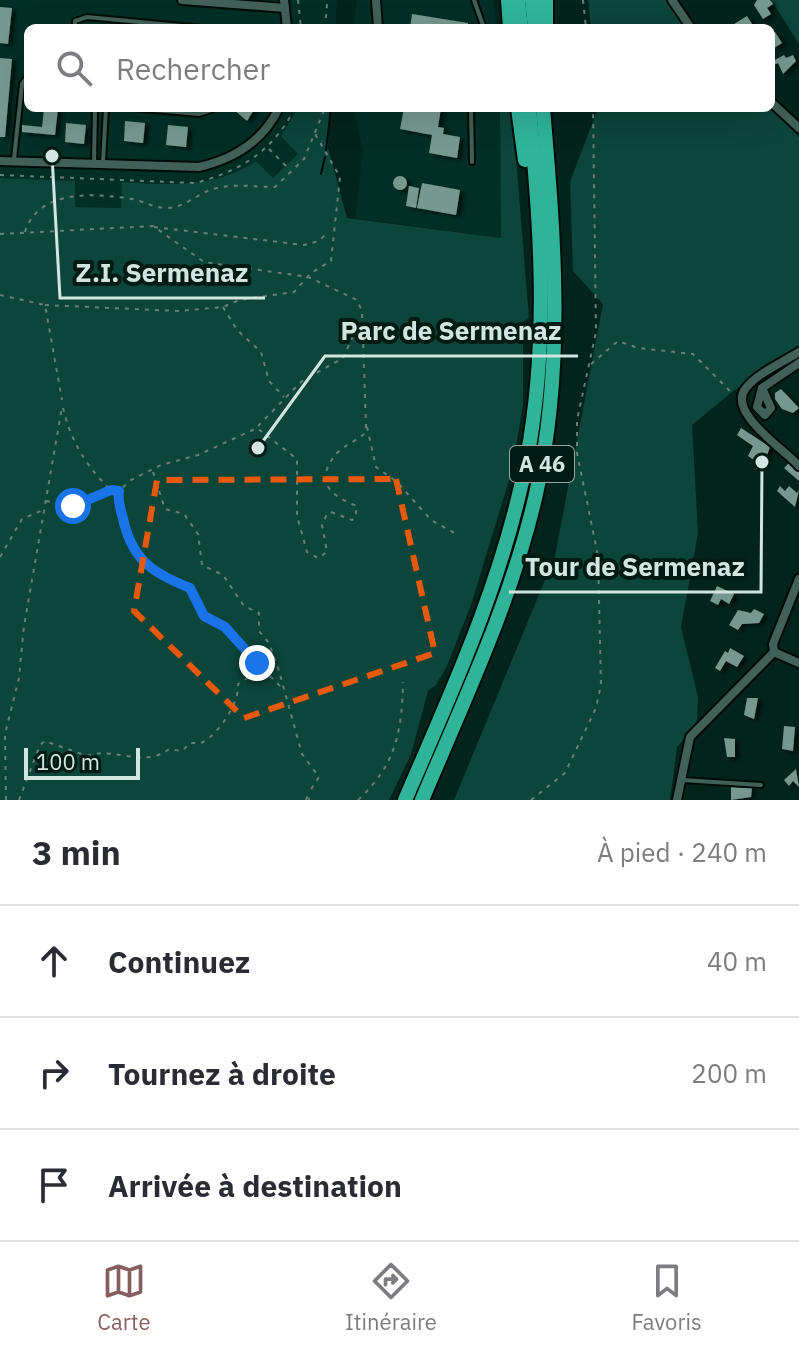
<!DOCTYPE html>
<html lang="fr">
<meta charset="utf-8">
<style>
body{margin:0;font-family:"IBM Plex Sans",sans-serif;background:#f2f2f3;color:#2b2b33}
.scale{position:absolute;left:24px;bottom:20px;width:116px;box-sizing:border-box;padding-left:8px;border:4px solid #d3e5e0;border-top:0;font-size:22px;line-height:28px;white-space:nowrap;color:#d3e5e0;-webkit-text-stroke:6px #001a14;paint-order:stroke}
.stop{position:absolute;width:24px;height:24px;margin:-18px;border:6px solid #1a73e8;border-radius:50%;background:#fff}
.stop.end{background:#1a73e8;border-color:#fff;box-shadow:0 2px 8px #0008}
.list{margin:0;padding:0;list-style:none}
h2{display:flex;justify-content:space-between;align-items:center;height:104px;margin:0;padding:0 32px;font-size:34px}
h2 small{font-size:26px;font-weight:400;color:#7c7c81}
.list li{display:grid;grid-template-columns:52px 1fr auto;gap:24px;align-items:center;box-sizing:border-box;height:112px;padding:0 32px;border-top:2px solid #e1e1e2}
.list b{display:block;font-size:30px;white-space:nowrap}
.list em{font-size:26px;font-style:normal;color:#7c7c81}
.icon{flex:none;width:44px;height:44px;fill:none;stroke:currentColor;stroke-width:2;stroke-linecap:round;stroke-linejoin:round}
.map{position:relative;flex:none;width:799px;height:800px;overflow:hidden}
.search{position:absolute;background:#fff;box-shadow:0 8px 32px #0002;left:24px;right:24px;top:24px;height:88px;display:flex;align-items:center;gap:20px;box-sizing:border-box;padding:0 28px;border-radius:12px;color:#7c7c81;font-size:30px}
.sheet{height:440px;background:#fff}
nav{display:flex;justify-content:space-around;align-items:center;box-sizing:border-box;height:112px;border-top:2px solid #e1e1e2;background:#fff;font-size:22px;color:#7c7c81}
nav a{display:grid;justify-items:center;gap:4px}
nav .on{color:#865e5e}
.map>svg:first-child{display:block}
.built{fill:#002f26}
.green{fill:#0c453a}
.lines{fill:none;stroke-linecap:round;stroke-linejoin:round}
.stream{stroke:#000b08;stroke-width:2}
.building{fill:#76988e;filter:url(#shadow)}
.service-casing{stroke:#000c07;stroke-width:8}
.minor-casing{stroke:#000c07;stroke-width:12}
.motorway-casing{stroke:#000c07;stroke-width:18}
.path{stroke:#66807a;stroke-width:2;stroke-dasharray:4 6;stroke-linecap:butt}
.service{stroke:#406058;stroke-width:4}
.minor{stroke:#406058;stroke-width:8}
.motorway{stroke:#2fb49a;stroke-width:14}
.route{stroke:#1a73e8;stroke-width:10}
.marked{fill:none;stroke:#e8590c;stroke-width:6;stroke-dasharray:16 10;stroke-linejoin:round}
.labels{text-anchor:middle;stroke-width:8;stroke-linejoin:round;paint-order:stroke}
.shield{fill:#001a14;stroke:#94a8a3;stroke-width:2}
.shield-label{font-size:22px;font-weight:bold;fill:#d3e5e0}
.leader{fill:none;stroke:#d3e5e0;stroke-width:3}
.callout-dot{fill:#d3e5e0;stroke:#001a14;stroke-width:3}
.callout-label{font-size:26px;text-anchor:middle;font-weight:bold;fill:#d3e5e0;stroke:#001a14;stroke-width:8;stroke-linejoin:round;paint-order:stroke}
</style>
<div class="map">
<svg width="799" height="800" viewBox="0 0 799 800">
<defs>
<filter id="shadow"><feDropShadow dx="4.5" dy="2.5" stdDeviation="2" flood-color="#0009"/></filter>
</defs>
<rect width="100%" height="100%" fill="#03241d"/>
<!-- built -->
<g class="built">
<polygon points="0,0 337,0 335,28 28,28 28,108 298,108 283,134 299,154 273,178 256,161 223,178 193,186 123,182 121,208 74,207 74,181 0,178"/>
<polygon points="357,0 493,0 497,28 353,28"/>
<polygon points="353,108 500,108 501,238 355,218 363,151"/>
</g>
<!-- green -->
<g class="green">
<polygon points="588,0 667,0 684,28 591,28"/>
<polygon points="771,0 799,0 799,44"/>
<path d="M 298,108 L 330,108 L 328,148 L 347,218 L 501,238 L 500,108 L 512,108 L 529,318 L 523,322 L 523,405 L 512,470 L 472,602 L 447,666 L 436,685 L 428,691 L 411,754 L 389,800 L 0,800 L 0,178 L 75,181 L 75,207 L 121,208 L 122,182 C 171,185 213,189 256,161 L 273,178 L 298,154 L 281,136 Z"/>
<polygon points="598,108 771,108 799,137 799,347 732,392 692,425 698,533 681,627 698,697 697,723 677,747 670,800 454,800 555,556 603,304 573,271 570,182"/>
</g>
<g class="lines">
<!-- stream -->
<g class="stream">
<polyline points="326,151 331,108"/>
<polyline points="321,174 325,157"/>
</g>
</g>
<!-- building -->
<g class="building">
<polygon points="757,0 770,0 773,4 767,8 771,14 763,19 754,5"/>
<polygon points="0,7 12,8 8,44 0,43"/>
<polygon points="412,14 468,23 468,28 410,28"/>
<polygon points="747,16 754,27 736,28 734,24"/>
<polygon points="775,32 782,43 774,48 771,34"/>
<polygon points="784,55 786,58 793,55 796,61 783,74 778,63 772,66 771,62"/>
<polygon points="0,58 12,59 5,137 0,137"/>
<polygon points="44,108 58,108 55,135 22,132 22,125 42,127"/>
<polygon points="232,108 255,108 247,121"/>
<polygon points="404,108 441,108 438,127 444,128 443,134 460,137 457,158 429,153 432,135 400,129"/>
<polygon points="125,121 145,123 143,143 124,141"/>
<polygon points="66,123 86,125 84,144 65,142"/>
<polygon points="168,125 188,127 186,147 166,145"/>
<circle cx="400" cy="183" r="7"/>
<polygon points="422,183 460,190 456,215 417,208"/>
<polygon points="409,186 419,188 416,208 406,206"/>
<polygon points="781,389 799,408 793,413 782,409 775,399 775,393"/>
<polygon points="741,428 770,447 763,466 748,456 753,446 737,435"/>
<polygon points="789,463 799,472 799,481 784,468"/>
<polygon points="780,486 785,491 789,486 797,493 799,490 795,507 777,491"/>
<polygon points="717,586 734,594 729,604 721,599 718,605 710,601"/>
<polygon points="754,609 764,614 759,623 742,624 738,630 729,625 738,610 751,613"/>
<polygon points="730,648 744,656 737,667 726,661 720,671 715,668 725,651 728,653"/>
<polygon points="747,698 758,698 754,719 744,715"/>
<polygon points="784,726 795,727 793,751 782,749"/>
<polygon points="724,738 735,739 735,757 727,757"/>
<polygon points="796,769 799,787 793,781 789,786 784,780"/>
<polygon points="731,787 752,788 751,797 731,800"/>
</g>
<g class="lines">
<!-- service casing -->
<g class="service-casing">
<g id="service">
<polyline points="474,0 484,28"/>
<polyline points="75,28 75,21 87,17 203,28"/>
<polyline points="131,108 199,114 217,108"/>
<polyline points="471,108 472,162"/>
<polyline points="14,159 22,84 28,76"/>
<polyline points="103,162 106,108"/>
<polyline points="94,164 95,108"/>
<polyline points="682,780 761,785"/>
</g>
</g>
<!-- minor casing -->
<g class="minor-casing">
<g id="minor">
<polyline points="182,0 285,8"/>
<polyline points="284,0 287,28"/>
<polyline points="376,0 378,28"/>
<polyline points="672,0 691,28"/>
<polyline points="771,102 799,128"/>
<path d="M 0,161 L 199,167 C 234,159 263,141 279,108"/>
<path d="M 799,352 C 783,362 758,373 746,388 C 726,412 784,449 799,466"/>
<polyline points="762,388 771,408 765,415 757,407 762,388 799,363"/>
<polyline points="774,652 799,663"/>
<polyline points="677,800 690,737 774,652 773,644 799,579"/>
</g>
</g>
<!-- motorway casing -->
<g class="motorway-casing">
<g id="motorway">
<polyline points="508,0 510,28"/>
<polyline points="518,0 521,28"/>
<polyline points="532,0 535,28"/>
<polyline points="546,0 546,28"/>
<polyline points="518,108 525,160"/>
<path d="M 405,800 C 453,689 504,578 527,458 C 549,342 541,224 529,108"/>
<path d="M 422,800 C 464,700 512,600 536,494 C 565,366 554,237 543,108"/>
</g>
</g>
<!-- path -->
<g class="path">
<polyline points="298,0 301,28"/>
<polyline points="583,0 586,28"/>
<polyline points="325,28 327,4"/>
<polyline points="269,149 290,170"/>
<path d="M 0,175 L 195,183 C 241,171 273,151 295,108"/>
<polyline points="154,227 304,245 319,241 327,233"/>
<path d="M 25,232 C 38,189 95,193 132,199 C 145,202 155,208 168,208 C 185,207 197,194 213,189 C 235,183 253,187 275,187 L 304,159 L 325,108"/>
<path d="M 0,234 L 153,226 L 204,262 L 308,277 L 357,300 L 362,311 L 366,426 L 364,434 C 356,441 345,445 337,453 C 313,481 330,496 357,506 L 355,518 L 352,520 L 331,512 L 327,514 L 322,525 L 327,552 L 318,558 L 307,552 L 297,516 L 297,459 L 257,428 L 198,455 L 161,465 L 131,480 L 119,491 L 111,490 C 85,466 68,436 62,402"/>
<polyline points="0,295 45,305 62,400"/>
<polyline points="45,305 178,311 223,307 239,300 294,292 311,273 331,261 340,177 314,132"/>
<polyline points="223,307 237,330 261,352 269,381 284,397"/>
<polyline points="591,364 618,341 638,348 693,354 733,394"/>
<polyline points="258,426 302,381 343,358 353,336 362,336"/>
<polyline points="367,427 376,467 397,482 431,520 458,535"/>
<polyline points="153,472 165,509 184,514 198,534 202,565 223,575 244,606 259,613 259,631 269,643 279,671 302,754 319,777 308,794"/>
<path d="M 119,493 C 118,503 122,514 124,524 C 134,562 156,574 190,588 L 204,616 L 225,627 L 256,662"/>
<polyline points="46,501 73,506 111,490"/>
<polyline points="0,557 22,519 43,510"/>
<polyline points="6,800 5,734 19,678 24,626 62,407"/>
<path d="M 19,800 L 40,745 L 45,741 L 87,756 C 112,746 144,769 169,749 L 182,751 L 190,743 C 194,743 199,744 203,742 C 219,734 240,701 238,684 L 249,677 L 257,663 L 280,686"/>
<polyline points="306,800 308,794 309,800"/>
<path d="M 358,800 C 395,766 402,733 403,682"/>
<polyline points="531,800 565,773 596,708 601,685 598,556 577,453 577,420 596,332 593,108"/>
</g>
<!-- service -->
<use href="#service" class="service"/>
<!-- minor -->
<use href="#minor" class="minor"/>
<!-- motorway -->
<use href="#motorway" class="motorway"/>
</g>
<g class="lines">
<!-- route -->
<path class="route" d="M 73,506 L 111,490 L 119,491 C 117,502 122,513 124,523 C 134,562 155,574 190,588 L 204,616 L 225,627 L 257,663"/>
</g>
<!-- marked area -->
<path class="marked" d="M 396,479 L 435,653 L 244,718 L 134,611 L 157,480 Z"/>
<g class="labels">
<!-- shield labels -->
<rect class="shield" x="510" y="446" width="64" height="36" rx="6"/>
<g class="shield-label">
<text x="542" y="472">A 46</text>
</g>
</g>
<!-- callouts -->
<path class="leader" d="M52 156L60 298H265M258 448L325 356H578M762 462L761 592H509"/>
<g class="callout-dot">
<circle cx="52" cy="156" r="8"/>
<circle cx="258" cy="448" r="8"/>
<circle cx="762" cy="462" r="8"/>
</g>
<g class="callout-label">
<text x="162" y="282">Z.I. Sermenaz</text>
<text x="451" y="340">Parc de Sermenaz</text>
<text x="635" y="576">Tour de Sermenaz</text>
</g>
</svg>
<div class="scale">100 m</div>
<div class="stop" style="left:73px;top:506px"></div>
<div class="stop end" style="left:257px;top:663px"></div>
<div class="search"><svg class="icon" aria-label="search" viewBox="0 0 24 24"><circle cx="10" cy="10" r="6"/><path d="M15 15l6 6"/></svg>Rechercher</div>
</div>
<section class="sheet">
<h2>3 min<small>À pied · 240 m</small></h2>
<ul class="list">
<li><svg class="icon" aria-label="ahead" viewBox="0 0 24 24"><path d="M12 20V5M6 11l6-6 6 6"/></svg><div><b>Continuez</b></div><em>40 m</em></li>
<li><svg class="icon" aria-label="right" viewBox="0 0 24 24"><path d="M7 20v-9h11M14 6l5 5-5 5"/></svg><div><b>Tournez à droite</b></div><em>200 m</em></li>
<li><svg class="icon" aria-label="arrive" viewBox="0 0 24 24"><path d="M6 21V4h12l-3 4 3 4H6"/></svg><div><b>Arrivée à destination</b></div></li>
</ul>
</section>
<nav>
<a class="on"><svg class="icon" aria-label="map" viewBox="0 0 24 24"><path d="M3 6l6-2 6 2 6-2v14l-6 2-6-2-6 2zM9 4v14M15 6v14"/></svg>Carte</a>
<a><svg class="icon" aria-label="directions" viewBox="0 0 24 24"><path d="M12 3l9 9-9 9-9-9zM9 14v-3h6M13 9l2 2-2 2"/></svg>Itinéraire</a>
<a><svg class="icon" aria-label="saved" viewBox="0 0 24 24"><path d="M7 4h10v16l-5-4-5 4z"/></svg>Favoris</a>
</nav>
